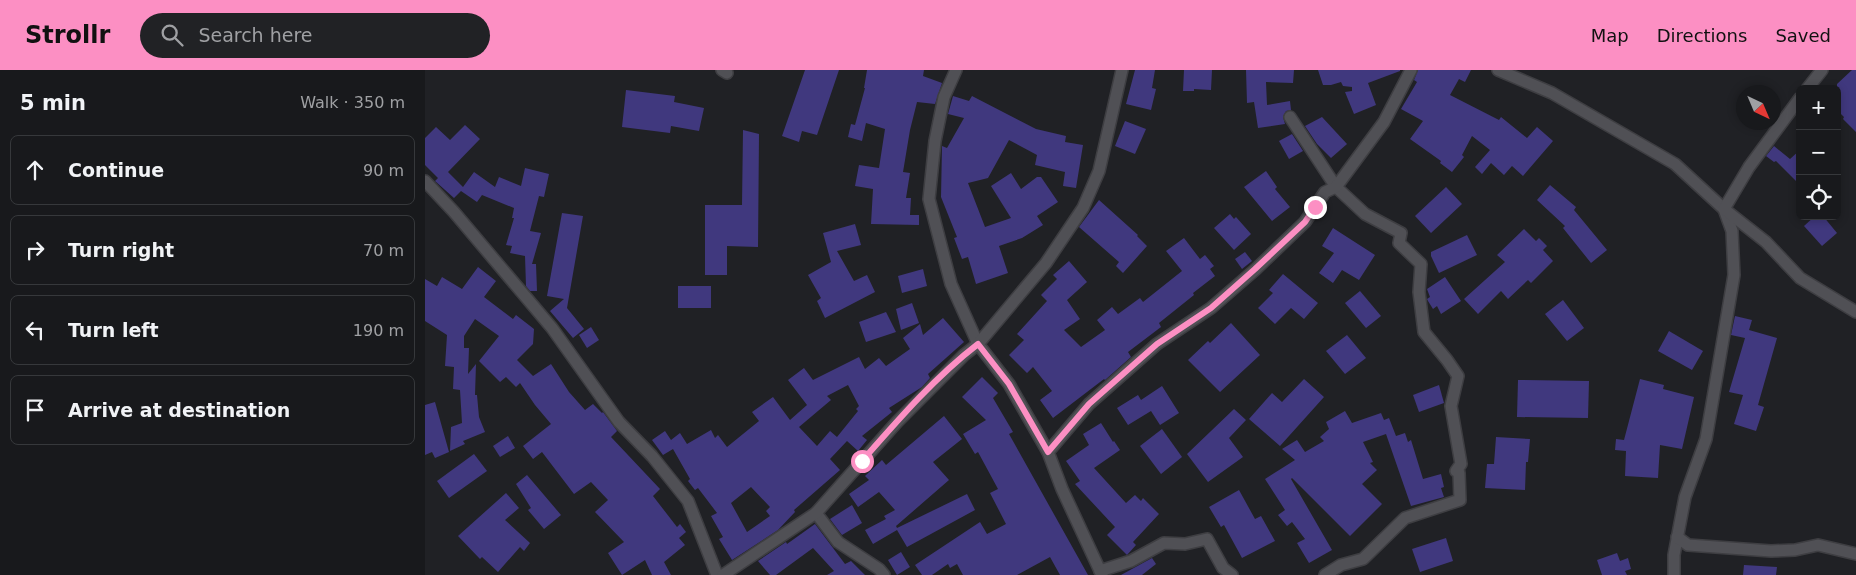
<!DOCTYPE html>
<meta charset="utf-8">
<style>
body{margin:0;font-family:"DejaVu Sans",sans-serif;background:#212225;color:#f1f3f6}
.controls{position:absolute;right:15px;top:15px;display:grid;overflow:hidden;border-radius:8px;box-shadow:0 2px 8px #0003}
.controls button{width:45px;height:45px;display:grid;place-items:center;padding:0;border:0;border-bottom:1px solid #36383b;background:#18191c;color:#f1f3f6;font:25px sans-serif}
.compass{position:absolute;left:1311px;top:15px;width:45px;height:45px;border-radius:50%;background:#18191c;box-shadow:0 2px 8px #0003;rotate:136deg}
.stop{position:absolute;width:15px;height:15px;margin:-11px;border:4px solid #fc8fc3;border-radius:50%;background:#fff}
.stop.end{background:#fc8fc3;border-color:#fff;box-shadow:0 1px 5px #0008}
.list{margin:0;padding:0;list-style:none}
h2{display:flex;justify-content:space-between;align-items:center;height:65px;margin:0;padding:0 20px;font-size:21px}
h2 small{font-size:16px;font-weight:400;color:#9fa0a3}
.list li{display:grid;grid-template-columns:32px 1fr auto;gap:15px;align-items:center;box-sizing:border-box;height:70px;margin:0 10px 10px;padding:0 10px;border:1px solid #36383b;border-radius:8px}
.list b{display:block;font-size:19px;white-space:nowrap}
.list em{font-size:16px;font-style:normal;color:#9fa0a3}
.icon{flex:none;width:28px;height:28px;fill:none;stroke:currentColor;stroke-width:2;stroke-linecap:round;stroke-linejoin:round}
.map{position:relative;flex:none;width:1431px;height:505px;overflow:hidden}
header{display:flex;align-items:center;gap:30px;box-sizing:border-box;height:70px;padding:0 25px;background:#fc8fc3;color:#111}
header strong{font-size:24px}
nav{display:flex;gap:28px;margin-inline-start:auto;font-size:18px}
.search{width:350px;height:45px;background:#212225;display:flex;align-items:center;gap:12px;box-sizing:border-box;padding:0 18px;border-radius:28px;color:#9fa0a3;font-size:19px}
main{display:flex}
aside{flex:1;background:#18191c}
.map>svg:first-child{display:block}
.building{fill:#40387e;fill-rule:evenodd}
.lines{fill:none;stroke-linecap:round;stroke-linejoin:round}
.street-casing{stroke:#3e3e42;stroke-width:14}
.street{stroke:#505055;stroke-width:11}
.route{stroke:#fc8fc3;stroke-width:6}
</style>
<header>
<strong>Strollr</strong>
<div class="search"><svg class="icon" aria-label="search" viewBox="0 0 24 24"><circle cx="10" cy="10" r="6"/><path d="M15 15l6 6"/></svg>Search here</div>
<nav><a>Map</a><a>Directions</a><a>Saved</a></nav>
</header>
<main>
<aside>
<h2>5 min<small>Walk · 350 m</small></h2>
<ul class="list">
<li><svg class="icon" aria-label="ahead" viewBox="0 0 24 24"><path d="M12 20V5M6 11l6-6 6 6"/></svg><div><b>Continue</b></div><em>90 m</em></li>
<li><svg class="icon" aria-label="right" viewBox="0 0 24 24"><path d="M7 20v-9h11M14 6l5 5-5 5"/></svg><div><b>Turn right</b></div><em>70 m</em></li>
<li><svg class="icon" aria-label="left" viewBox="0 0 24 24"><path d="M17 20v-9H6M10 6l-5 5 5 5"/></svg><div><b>Turn left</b></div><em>190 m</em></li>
<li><svg class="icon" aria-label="arrive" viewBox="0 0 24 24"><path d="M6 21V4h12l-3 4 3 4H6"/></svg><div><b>Arrive at destination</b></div></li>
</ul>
</aside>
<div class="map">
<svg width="1431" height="505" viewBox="0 0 1431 505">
<rect width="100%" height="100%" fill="#202125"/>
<!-- building -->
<g class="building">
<polygon points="380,0 414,0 392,65 377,61 374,72 357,66"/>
<polygon points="442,0 499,0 498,6 517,13 510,34 492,32 485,60 478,102 485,103 481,128 486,128 485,145 494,145 494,155 446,154 448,119 430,116 434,95 454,98 460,59 441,53 437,71 423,67 426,54 430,55 440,18 439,18"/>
<polygon points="710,0 730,0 727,18 731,19 726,40 701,34"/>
<polygon points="759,0 787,0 786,20 769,19 769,21 758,21"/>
<polygon points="821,0 869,0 868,13 841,12 842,35 865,31 866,40 861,41 858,47 860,54 833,58 829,32 822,33"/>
<polygon points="893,0 975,0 975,1 943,13 951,35 929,44 920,22 927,21 927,17 918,16 916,12 906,15 898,15"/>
<polygon points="993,0 1046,0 1040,12 1034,9 1025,25 1074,50 1076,47 1102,68 1112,57 1128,71 1098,106 1087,96 1079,105 1066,93 1057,104 1050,97 1065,80 1047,66 1037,85 1039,87 1027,102 1015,93 1016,91 985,69 998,51 976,39 992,12 989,10"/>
<polygon points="1427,0 1431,0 1431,62 1418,49 1419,47 1412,40 1412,14"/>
<polygon points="201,20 250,26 249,32 279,38 274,61 246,56 245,63 197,57"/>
<polygon points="528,26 544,31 547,26 611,59 641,66 640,72 658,75 651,118 638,116 640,102 610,95 612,85 584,70 563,108 543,113 560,157 586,148 566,116 586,103 596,119 612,107 616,107 633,132 612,146 618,155 597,168 574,176 583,203 551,214 543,187 537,189 529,168 532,167 516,127 517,76 522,78 539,48 523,44"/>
<polygon points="897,47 922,74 906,88 892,74 880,56"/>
<polygon points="700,51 721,59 710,84 690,76"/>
<polygon points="40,55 55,69 23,102 38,117 49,102 70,117 74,107 96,116 100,98 124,104 119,127 114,126 105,161 116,163 107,194 111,194 112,221 105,221 101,216 100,186 85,183 87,176 81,175 89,148 87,148 89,138 57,125 52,132 36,121 29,128 10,111 13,108 0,95 0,68 11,57 25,70"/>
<polygon points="318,60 334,64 333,177 302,176 302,205 280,205 280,135 317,135"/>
<polygon points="867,64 878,81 864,89 854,71"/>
<polygon points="1349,76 1365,89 1375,80 1375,115 1351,91 1349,92 1341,86"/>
<polygon points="841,101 852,117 850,119 865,137 847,151 819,117"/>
<polygon points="1125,115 1151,137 1149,140 1182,180 1166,193 1138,158 1140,156 1112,130"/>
<polygon points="1021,117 1037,134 1006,163 990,146"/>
<polygon points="674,130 713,165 712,166 722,176 698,203 691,196 694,192 654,157"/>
<polygon points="137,143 158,146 142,238 159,259 148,268 125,241 139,229 122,226"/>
<polygon points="805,144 809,149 811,147 826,164 809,180 789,158"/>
<polygon points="1390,146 1398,146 1412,163 1397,176 1379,156"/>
<polygon points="430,154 436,175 412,181 429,211 442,205 450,222 400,248 392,231 396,228 383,205 406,192 398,163"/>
<polygon points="908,158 950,185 934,210 917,200 908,213 894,203 909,183 897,176"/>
<polygon points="1099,159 1111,171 1114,168 1122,176 1118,180 1128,191 1106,213 1103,210 1083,229 1076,221 1053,244 1039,229 1080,192 1072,185"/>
<polygon points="1042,165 1052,185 1014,203 1006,186 1006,182"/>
<polygon points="759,168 775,189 780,185 789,196 785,199 790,206 768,223 769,225 734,253 736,257 703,282 706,287 680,310 679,309 628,348 615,330 627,321 608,297 602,303 584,285 599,270 592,264 622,231 616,225 632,209 628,205 644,191 662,212 642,230 655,249 639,260 656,277 680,260 672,250 687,237 693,244 715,228 718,232 757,201 741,181"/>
<polygon points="820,182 827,191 817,199 810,189"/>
<polygon points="53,197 71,211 59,227 88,249 91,245 109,259 108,274 92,290 108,306 126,294 144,322 160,340 168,334 177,343 178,342 192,361 186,367 235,419 228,426 252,457 255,454 261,462 254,468 260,475 239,492 246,505 227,505 220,490 197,505 183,483 199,472 170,442 183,430 166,412 149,424 117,382 108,389 98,376 126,354 110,335 95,313 91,317 81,307 75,312 54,291 74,266 50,249 39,266 39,278 44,278 43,304 51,294 50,325 52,325 54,347 60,362 38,371 40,374 25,381 26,357 37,353 35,320 28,319 29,297 20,296 22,265 0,251 0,209 12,216 17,207 37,219"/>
<polygon points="498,199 502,216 477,223 473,206"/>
<polygon points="858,204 893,233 879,249 866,238 850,254 833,238 848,223 844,220"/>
<polygon points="1020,207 1036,231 1016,244 1012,236 1008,239 1003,231 1002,229 1005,227 1002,219"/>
<rect x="253" y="216" width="33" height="22"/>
<polygon points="935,221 956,246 941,258 920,233"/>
<polygon points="1138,230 1159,258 1142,271 1120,244"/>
<polygon points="487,233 494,253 476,260 471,239"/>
<polygon points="461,242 471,262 441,272 434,252"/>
<polygon points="1310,246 1327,250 1324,260 1352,268 1333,335 1339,337 1331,361 1309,354 1318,325 1304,322 1320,268 1306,265"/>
<path d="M 518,248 L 539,272 L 503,304 L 505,308 L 497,317 L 464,338 L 467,342 L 437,366 L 442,370 L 433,381 L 422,371 L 405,389 L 415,400 L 369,440 L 370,442 L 353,460 L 307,490 L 294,469 L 298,467 L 286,446 L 292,443 L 273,418 L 270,420 L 263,411 L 265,409 L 248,379 L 238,385 L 227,370 L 240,361 L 246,370 L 255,363 L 262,374 L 286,360 L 290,368 L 293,365 L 302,377 L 334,351 L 327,342 L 348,327 L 365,350 L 382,335 L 363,310 L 379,298 L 388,310 L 434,287 L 440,299 L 454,288 L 461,296 L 485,279 L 478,268 L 495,254 L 498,265 ZM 423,315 L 434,336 L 431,339 L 433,341 L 412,367 L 405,361 L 392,376 L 374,357 L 406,330 L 402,326 ZM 326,417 L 345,437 L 341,441 L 345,446 L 322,462 L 306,433 Z"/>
<polygon points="806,253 835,285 795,322 763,290 783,271 785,273"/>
<polygon points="166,257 174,270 162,278 154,265"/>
<polygon points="1244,261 1278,281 1267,300 1233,281"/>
<polygon points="922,265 941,288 920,304 901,281"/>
<polygon points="557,307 573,323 568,328 588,362 584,364 663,505 635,505 625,487 592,505 538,505 532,494 525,498 523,494 507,505 497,505 490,495 555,452 562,464 581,454 565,423 573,419 553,382 550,384 538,364 561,350 537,327"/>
<polygon points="879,309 899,327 855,376 824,349 847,323 857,332"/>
<polygon points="1215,309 1239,315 1238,319 1269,327 1257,379 1235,375 1233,408 1200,406 1201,381 1190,380 1191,369 1199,370"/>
<polygon points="1093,310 1164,311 1163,348 1092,347"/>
<polygon points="1014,315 1019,333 994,342 988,325"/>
<polygon points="737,316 754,343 735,355 726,341 703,355 692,338 713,325 716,330"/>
<polygon points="10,332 24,382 10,388 7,382 0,385 0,335"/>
<polygon points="809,339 821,350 804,368 818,387 783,412 762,384"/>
<polygon points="920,341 927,353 956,343 959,350 964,348 971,366 980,363 983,372 986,370 998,409 1016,404 1019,417 1016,418 1019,427 986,436 961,364 938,372 948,392 945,393 952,400 937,414 957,434 925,466 867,408 866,409 907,480 884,493 872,473 880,469 867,452 862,456 853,445 860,440 840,409 870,390 857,379 872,370 880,382 899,371 895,367 904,359 901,352"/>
<polygon points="519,346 537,369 508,392 524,410 471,456 472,458 542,424 550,440 482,477 472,460 448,474 440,460 461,449 459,446 470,440 454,422 433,437 424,424 444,410 440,406 457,390 461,395"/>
<polygon points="676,353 688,372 689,371 695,380 669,398 701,433 710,425 716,431 718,428 734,444 708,472 711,475 702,485 682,465 690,457 650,414 655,411 641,391 664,375 658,364"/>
<polygon points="737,359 757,387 736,404 715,376"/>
<polygon points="83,366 90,378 75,387 68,376"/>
<polygon points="1071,367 1105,369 1103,392 1101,392 1100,420 1060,418 1062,394 1069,394"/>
<polygon points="49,384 62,401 24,428 12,411"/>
<polygon points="102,405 136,445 119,459 103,440 106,438 91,414"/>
<polygon points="814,420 830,449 836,446 850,471 817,488 799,455 796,457 784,437"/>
<polygon points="81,423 94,438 80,450 105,473 99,481 95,477 73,502 57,487 55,489 33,466"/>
<polygon points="427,435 437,453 417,465 405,449"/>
<polygon points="390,454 420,494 426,491 440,505 402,505 409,501 388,478 351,505 345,505 333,491 361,472 362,474"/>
<polygon points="1021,468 1028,491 995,502 987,479"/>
<polygon points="476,482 485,497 472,505 463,490"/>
<polygon points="1192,483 1195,491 1203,488 1206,499 1200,501 1202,505 1177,505 1172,490"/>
<polygon points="727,488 731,494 717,505 696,505"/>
<polygon points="1319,495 1352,497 1351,505 1318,505"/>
</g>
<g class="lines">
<!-- street casing -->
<g class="street-casing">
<g id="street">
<polyline points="297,0 302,3"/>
<polyline points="531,0 519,27 510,71 504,129 526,214 553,274 584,314 623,382 637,419 677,505"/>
<polyline points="1073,0 1127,23 1250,94 1299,139 1307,161 1309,205 1281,369 1260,427 1249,485 1249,505"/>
<polyline points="1382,19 1397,0"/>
<polyline points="1375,28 1324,97 1299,139 1341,172 1375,208 1431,242"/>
<polyline points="865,47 911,117 940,144 976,163 974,173 996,194 994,222 999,262 1022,290 1033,306 1026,336 1036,394 1031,401 1034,403 1035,430 980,448 938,489 916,495 900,505"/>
<polyline points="0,111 29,142 127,258 194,352 227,386 263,431 292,505"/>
<polyline points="623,382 664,334 732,274 786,238 831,199 880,152 900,122 911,117 959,52 986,0"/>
<polyline points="391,443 413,472 454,499 459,505"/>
<polyline points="1252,467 1263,475 1346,481 1370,480 1393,475 1431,484"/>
<polyline points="675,501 706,491 739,473 760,474 782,469 798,498 807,505"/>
<polyline points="298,505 391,443 472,352 539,285 553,274 621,193 658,138 674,101 697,0"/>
</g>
</g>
<!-- street -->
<use href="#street" class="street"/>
</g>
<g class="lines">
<!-- route -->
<path class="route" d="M 437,391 C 472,351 510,307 553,274 L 584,314 L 623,382 L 664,334 L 732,274 L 786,238 L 830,199 L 880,152 L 890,137"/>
</g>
</svg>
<div class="controls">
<button>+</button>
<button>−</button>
<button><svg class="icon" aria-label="locate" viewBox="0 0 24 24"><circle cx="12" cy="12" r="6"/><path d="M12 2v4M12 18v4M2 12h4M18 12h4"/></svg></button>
</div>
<svg class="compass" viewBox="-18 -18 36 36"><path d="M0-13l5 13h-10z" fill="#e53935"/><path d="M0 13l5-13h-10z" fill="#9fa0a3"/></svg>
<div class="stop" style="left:437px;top:391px"></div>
<div class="stop end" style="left:890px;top:137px"></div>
</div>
</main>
